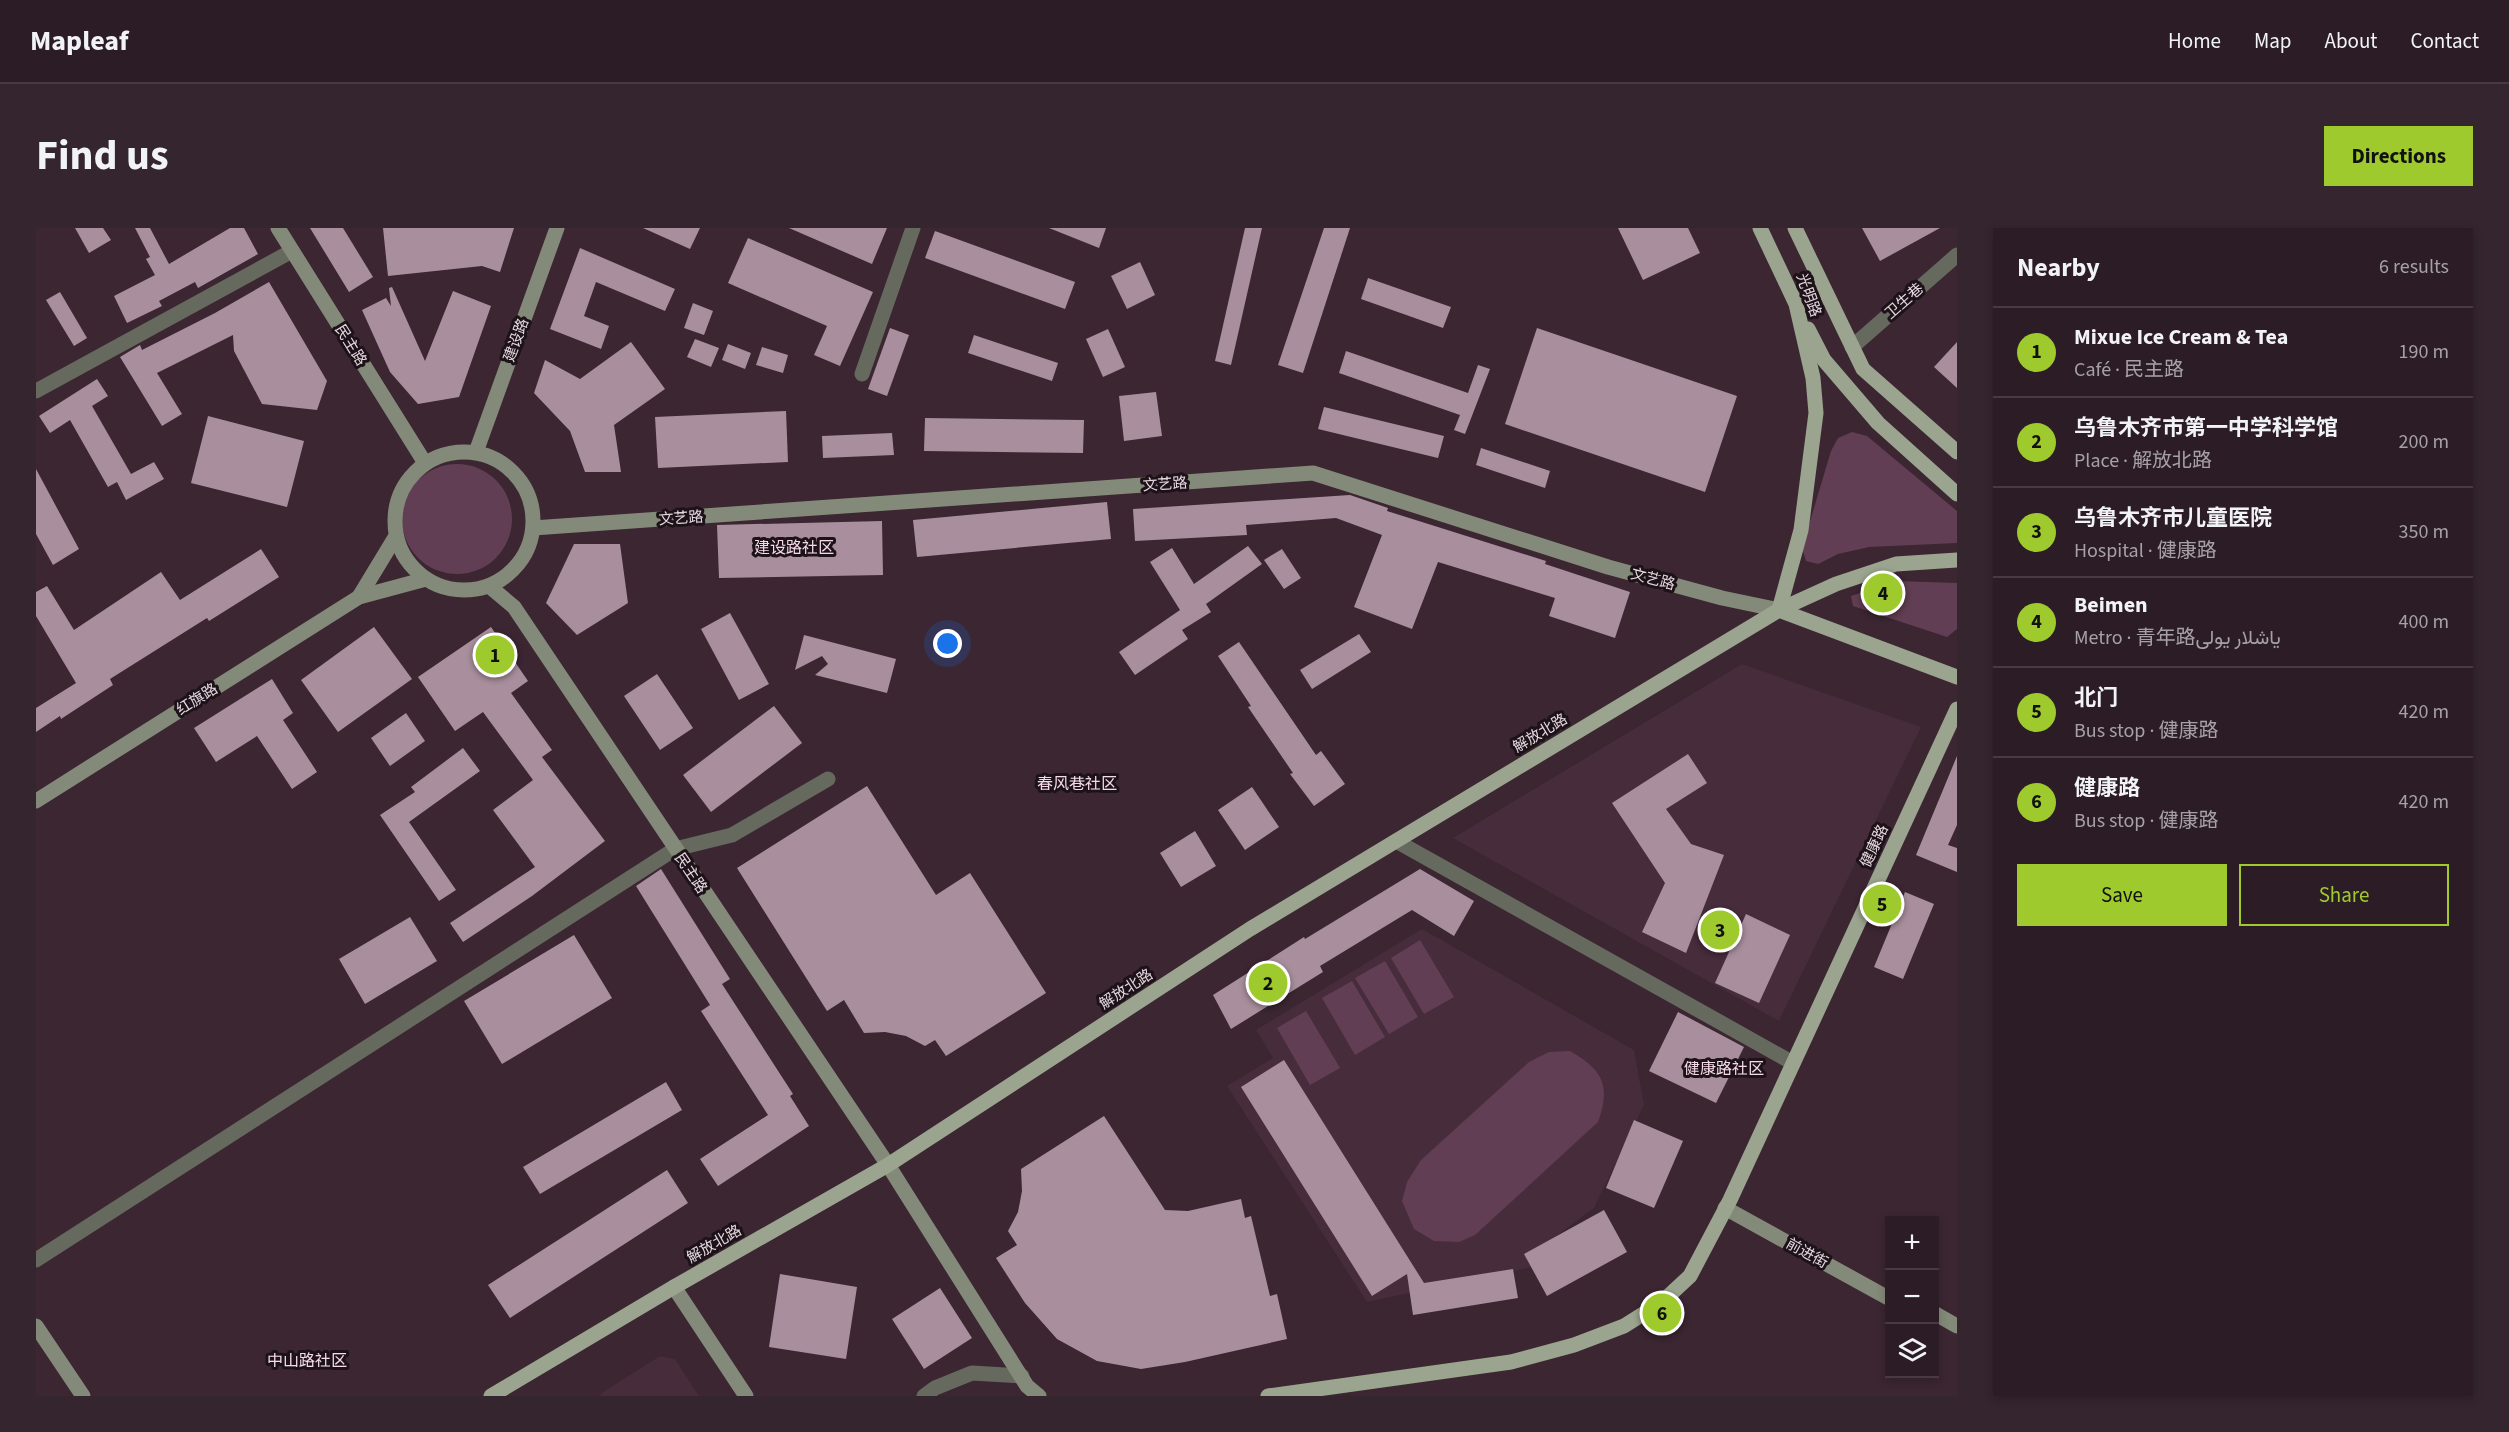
<!DOCTYPE html>
<meta charset="utf-8">
<style>
body{margin:0;font-family:"Source Sans 3",Vazirmatn,"Noto Sans SC",sans-serif;background:#34252e;color:#f1f3f6}
.controls{position:absolute;right:18px;bottom:18px;display:grid;overflow:hidden;border-radius:0px;box-shadow:0 3px 9px #0003}
.controls button{width:54px;height:54px;display:grid;place-items:center;padding:0;border:0;border-bottom:2px solid #483a43;background:#2c1c26;color:#f1f3f6;font:30px sans-serif}
.you{position:absolute;left:912px;top:416px;width:21px;height:21px;margin:-15px;border:4px solid #fff;border-radius:50%;background:#1a73e8;box-shadow:0 0 0 9px #1a73e833}
.badge{display:grid;place-items:center;width:39px;height:39px;border-radius:50%;background:#9eca2e;color:#111;font-size:20px;font-weight:700}
.pin{position:absolute;translate:-50% -50%;border:3px solid #fff;box-shadow:0 2px 6px #0006}
.list{margin:0;padding:0;list-style:none}
h2{display:flex;justify-content:space-between;align-items:center;height:78px;margin:0;padding:0 24px;font-size:26px}
h2 small{font-size:20px;font-weight:400;color:#a6a1a7}
.list li{display:grid;grid-template-columns:39px 1fr auto;gap:18px;align-items:center;box-sizing:border-box;height:90px;padding:0 24px;border-top:2px solid #483a43}
.list b{display:block;font-size:22px;white-space:nowrap}
.list p{margin:0;font-size:20px;white-space:nowrap;color:#a6a1a7}
.list em{font-size:20px;font-style:normal;color:#a6a1a7}
.actions{display:flex;gap:12px;padding:18px 24px}
.actions a{flex:1;padding:14px 0;border:2px solid #9eca2e;border-radius:0px;text-align:center;font-size:21px;color:#9eca2e}
.actions .main{background:#9eca2e;color:#111}
.icon{flex:none;width:33px;height:33px;fill:none;stroke:currentColor;stroke-width:2;stroke-linecap:round;stroke-linejoin:round}
.map{position:relative;flex:none;width:1921px;height:1168px;overflow:hidden;border-radius:0px}
header{display:flex;align-items:center;gap:36px;box-sizing:border-box;height:84px;padding:0 30px;background:#2c1c26;border-bottom:2px solid #483a43}
header strong{font-size:28px}
nav{display:flex;gap:33px;margin-inline-start:auto;font-size:21px}
.intro{display:flex;align-items:center;justify-content:space-between;box-sizing:border-box;height:144px;padding:0 36px}
h1{margin:0;font-size:42px}
.button{padding:15px 27px;border-radius:0px;background:#9eca2e;color:#111;font-size:21px;font-weight:700}
main{display:flex;gap:36px;padding:0 36px}
aside{flex:1;background:#2c1c26;border-radius:0px;box-shadow:0 3px 9px #0003}
.map>svg:first-child{display:block}
.built{fill:#472c3c}
.green{fill:#613e53}
.building{fill:#a98f9d}
.lines{fill:none;stroke-linecap:round;stroke-linejoin:round}
.street{stroke:#65695e;stroke-width:15}
.secondary{stroke:#848a79;stroke-width:15}
.primary{stroke:#9ba48e;stroke-width:15}
.labels{text-anchor:middle;stroke-width:6;stroke-linejoin:round;paint-order:stroke}
.street-label{font-size:15px;fill:#e6d7df;stroke:#1c1218}
.neighbourhood-label{font-size:16px;fill:#f7daea;stroke:#1c1218}
</style>
<header>
<strong>Mapleaf</strong>
<nav><a>Home</a><a>Map</a><a>About</a><a>Contact</a></nav>
</header>
<div class="intro"><h1>Find us</h1><a class="button">Directions</a></div>
<main>
<div class="map">
<svg width="1921" height="1168" viewBox="0 0 1921 1168">
<rect width="100%" height="100%" fill="#3b2632"/>
<!-- built -->
<g class="built">
<polygon points="1706,436 1885,499 1743,793 1417,610"/>
<polygon points="1386,701 1598,822 1608,877 1558,980 1504,1020 1501,1038 1331,1074 1191,858 1237,830 1220,802"/>
<polygon points="624,1128 639,1131 663,1168 565,1168 564,1166"/>
</g>
<!-- green -->
<g class="green">
<polygon points="1816,204 1831,208 1921,283 1921,315 1833,319 1802,326 1782,336 1770,333 1766,320 1795,223 1802,210"/>
<circle cx="421" cy="291" r="55"/>
<polygon points="1861,353 1921,355 1921,401 1911,409 1817,378 1815,368"/>
<polygon points="1384,712 1418,769 1388,786 1355,730"/>
<polygon points="1349,733 1382,789 1353,806 1319,750"/>
<polygon points="1316,753 1349,809 1319,827 1286,770"/>
<polygon points="1270,783 1304,840 1274,857 1241,800"/>
<path d="M 1534,823 C 1567,842 1575,858 1562,894 L 1439,1007 L 1423,1014 L 1398,1013 L 1378,1001 L 1366,973 L 1371,954 L 1385,932 L 1493,834 L 1513,824 Z"/>
</g>
<!-- building -->
<g class="building">
<polygon points="39,0 67,0 75,12 53,25"/>
<polygon points="99,0 114,0 133,36 194,0 208,0 222,26 162,60 159,54 123,73 126,78 91,95 78,68 119,47 110,31 114,29"/>
<polygon points="274,0 307,0 337,49 313,64"/>
<polygon points="347,0 478,0 464,44 446,38 352,48"/>
<polygon points="607,0 664,0 654,21"/>
<polygon points="753,0 851,0 836,36"/>
<polygon points="1013,0 1070,0 1063,20"/>
<polygon points="1209,0 1226,0 1195,137 1179,133"/>
<polygon points="1288,0 1314,0 1267,145 1242,137"/>
<polygon points="1582,0 1652,0 1664,25 1607,52"/>
<polygon points="1826,0 1904,0 1844,33"/>
<polygon points="899,3 1039,54 1029,81 889,30"/>
<polygon points="712,10 837,64 804,138 778,127 791,98 692,55"/>
<polygon points="544,20 639,61 629,83 560,54 548,88 573,98 565,121 514,101"/>
<polygon points="1104,34 1119,67 1091,81 1075,48"/>
<polygon points="1332,50 1415,79 1407,100 1325,71"/>
<polygon points="233,54 291,153 281,182 226,176 198,123 197,107 121,145 146,186 126,198 84,129 104,117 106,122 179,85"/>
<polygon points="356,59 389,133 417,63 455,78 423,169 382,176 354,144 326,82 350,70 355,78 353,60"/>
<polygon points="24,64 51,110 38,118 10,72"/>
<polygon points="657,75 677,83 668,107 648,100"/>
<polygon points="854,100 873,107 851,168 832,161"/>
<polygon points="1501,100 1701,168 1669,264 1469,196"/>
<polygon points="1072,101 1089,139 1067,149 1050,111"/>
<polygon points="938,107 1022,135 1016,153 932,125"/>
<polygon points="659,111 683,120 675,139 651,129"/>
<polygon points="595,114 629,161 578,197 585,244 549,244 534,203 498,165 509,132 544,151"/>
<polygon points="1921,114 1921,160 1898,139"/>
<polygon points="692,116 715,125 709,141 686,132"/>
<polygon points="726,119 752,127 747,145 720,137"/>
<polygon points="1310,123 1432,165 1442,137 1454,141 1429,206 1418,202 1424,187 1303,145"/>
<polygon points="61,151 72,168 56,178 95,246 118,234 128,251 90,272 81,254 72,259 34,192 14,205 3,188"/>
<polygon points="1120,164 1126,208 1088,213 1083,168"/>
<polygon points="1288,179 1408,208 1402,230 1282,201"/>
<polygon points="750,183 752,234 622,240 619,189"/>
<polygon points="172,188 268,213 251,279 155,255"/>
<polygon points="889,190 1048,192 1047,225 888,223"/>
<polygon points="856,205 858,227 787,230 786,208"/>
<polygon points="1445,220 1514,243 1509,260 1440,237"/>
<polygon points="0,241 43,321 17,337 0,306"/>
<polygon points="1314,267 1352,280 1351,283 1510,333 1509,336 1594,364 1579,410 1513,388 1519,370 1402,334 1376,401 1318,379 1346,307 1300,290 1210,297 1211,307 1099,313 1097,281"/>
<polygon points="1071,274 1075,311 881,329 877,292"/>
<polygon points="846,293 847,347 683,350 681,297"/>
<polygon points="538,316 584,316 592,375 541,407 510,375"/>
<polygon points="1212,318 1226,336 1170,376 1175,384 1146,402 1152,411 1099,447 1083,424 1144,382 1114,334 1136,320 1158,356"/>
<polygon points="225,321 243,349 173,393 171,390 74,451 77,457 25,491 24,488 0,504 0,480 40,455 0,388 0,364 11,358 38,402 125,344 144,372"/>
<polygon points="1246,321 1265,350 1248,361 1228,332"/>
<polygon points="694,385 733,456 703,472 665,401"/>
<polygon points="338,399 376,451 302,504 265,452"/>
<polygon points="455,399 492,453 475,465 516,522 506,529 569,613 496,668 427,714 414,695 499,639 457,582 497,552 447,484 419,503 382,449"/>
<polygon points="1323,406 1335,424 1276,461 1264,442"/>
<polygon points="768,407 860,431 851,465 779,447 792,436 786,428 759,442"/>
<polygon points="1203,414 1280,527 1285,523 1309,556 1278,578 1254,546 1257,545 1212,479 1215,478 1182,428"/>
<polygon points="621,446 657,500 624,522 588,468"/>
<polygon points="236,451 257,485 247,492 281,544 256,561 221,508 180,534 158,500"/>
<polygon points="738,478 766,515 675,584 647,547"/>
<polygon points="370,485 389,513 354,538 335,510"/>
<polygon points="427,520 444,543 373,594 420,662 403,673 344,587 379,564 375,559"/>
<polygon points="1652,526 1671,555 1630,581 1655,616 1688,627 1650,725 1606,704 1629,655 1576,575"/>
<polygon points="1921,528 1921,597 1912,617 1921,620 1921,644 1880,627"/>
<polygon points="831,558 900,667 934,645 1010,765 910,828 899,812 889,818 870,808 849,804 828,805 808,772 791,783 701,640"/>
<polygon points="1216,559 1243,599 1209,622 1182,582"/>
<polygon points="1159,603 1180,638 1145,659 1124,625"/>
<polygon points="625,641 694,751 686,756 757,866 754,868 773,898 682,958 664,931 732,887 665,783 674,777 600,658"/>
<polygon points="1384,641 1438,673 1418,708 1376,682 1284,738 1287,744 1195,801 1177,767 1268,709 1269,711"/>
<polygon points="1869,664 1898,676 1867,751 1838,739"/>
<polygon points="1710,686 1754,707 1723,775 1679,755"/>
<polygon points="374,689 401,733 329,776 303,731"/>
<polygon points="538,707 576,770 466,836 428,773"/>
<polygon points="1642,784 1708,819 1680,875 1613,843"/>
<polygon points="1248,832 1388,1055 1477,1041 1482,1070 1377,1087 1371,1046 1336,1068 1205,859"/>
<polygon points="630,854 646,882 504,966 487,939"/>
<polygon points="1068,888 1129,982 1152,983 1205,971 1209,990 1215,988 1234,1068 1241,1066 1251,1111 1149,1134 1105,1141 1061,1133 1021,1111 989,1075 960,1030 981,1017 972,1003 982,984 986,963 985,941"/>
<polygon points="1598,892 1647,913 1618,980 1570,960"/>
<polygon points="631,942 652,975 474,1090 452,1057"/>
<polygon points="1568,982 1591,1024 1511,1068 1488,1026"/>
<polygon points="744,1046 821,1059 810,1131 733,1119"/>
<polygon points="904,1060 936,1110 888,1141 856,1091"/>
</g>
<g class="lines">
<!-- street -->
<g class="street">
<polyline points="1816,119 1921,27"/>
<polyline points="826,146 877,0"/>
<polyline points="0,163 256,23"/>
<polyline points="1360,613 1757,835"/>
<polyline points="0,1032 639,621 696,607 792,551"/>
<polyline points="888,1168 899,1160 936,1145 986,1148"/>
</g>
<!-- secondary -->
<g class="secondary">
<polyline points="242,0 389,235"/>
<polyline points="440,224 521,0"/>
<circle cx="428" cy="293" r="69"/>
<polyline points="497,300 1277,245 1572,339 1686,370 1743,382"/>
<polyline points="453,358 478,379 852,937 991,1158 1003,1168"/>
<polyline points="323,369 360,308"/>
<polyline points="0,573 323,369 390,351"/>
<polyline points="1689,980 1854,1071"/>
<polyline points="638,1059 710,1168"/>
<polyline points="1898,1085 1921,1098"/>
<polyline points="0,1098 47,1168"/>
</g>
<!-- primary -->
<g class="primary">
<polyline points="1724,0 1760,76 1777,150 1780,185 1765,302 1743,382"/>
<polyline points="1759,0 1827,141 1921,224"/>
<polyline points="1772,101 1788,132 1842,195 1921,266"/>
<polyline points="1743,382 1921,449"/>
<polyline points="455,1168 638,1059 852,937 1214,701 1743,382 1800,356 1860,336 1921,332"/>
<polyline points="1232,1168 1475,1134 1538,1117 1588,1098 1626,1074 1654,1048 1694,972 1921,481"/>
</g>
</g>
<g class="labels">
<!-- street labels -->
<g class="street-label">
<text transform="translate(1773 67) rotate(70)" y="5">光明路</text>
<text transform="translate(1868 73) rotate(-41)" y="5">卫生巷</text>
<text transform="translate(480 112) rotate(-70)" y="5">建设路</text>
<text transform="translate(315 117) rotate(58)" y="5">民主路</text>
<text transform="translate(1129 256) rotate(-4)" y="5">文艺路</text>
<text transform="translate(645 290) rotate(-4)" y="5">文艺路</text>
<text transform="translate(1617 351) rotate(15)" y="5">文艺路</text>
<text transform="translate(161 471) rotate(-32)" y="5">红旗路</text>
<text transform="translate(1504 505) rotate(-31)" y="5">解放北路</text>
<text transform="translate(1838 618) rotate(-65)" y="5">健康路</text>
<text transform="translate(655 645) rotate(56)" y="5">民主路</text>
<text transform="translate(1090 761) rotate(-33)" y="5">解放北路</text>
<text transform="translate(678 1016) rotate(-30)" y="5">解放北路</text>
<text transform="translate(1771 1025) rotate(29)" y="5">前进街</text>
</g>
<!-- neighbourhood labels -->
<g class="neighbourhood-label">
<text x="758" y="325">建设路社区</text>
<text x="1041" y="561">春风巷社区</text>
<text x="1688" y="846">健康路社区</text>
<text x="271" y="1138">中山路社区</text>
</g>
</g>
</svg>
<div class="controls">
<button>+</button>
<button>−</button>
<button><svg class="icon" aria-label="layers" viewBox="0 0 24 24"><path d="M12 4l9 5-9 5-9-5zM3 14l9 5 9-5"/></svg></button>
</div>
<div class="you"></div>
<div class="pin badge" style="left:459px;top:427px">1</div>
<div class="pin badge" style="left:1232px;top:755px">2</div>
<div class="pin badge" style="left:1684px;top:702px">3</div>
<div class="pin badge" style="left:1847px;top:365px">4</div>
<div class="pin badge" style="left:1846px;top:676px">5</div>
<div class="pin badge" style="left:1626px;top:1085px">6</div>
</div>
<aside>
<h2>Nearby<small>6 results</small></h2>
<ul class="list">
<li><span class="badge">1</span><div><b>Mixue Ice Cream &amp; Tea</b><p>Café · 民主路</p></div><em>190 m</em></li>
<li><span class="badge">2</span><div><b>乌鲁木齐市第一中学科学馆</b><p>Place · 解放北路</p></div><em>200 m</em></li>
<li><span class="badge">3</span><div><b>乌鲁木齐市儿童医院</b><p>Hospital · 健康路</p></div><em>350 m</em></li>
<li><span class="badge">4</span><div><b>Beimen</b><p>Metro · 青年路ياشلار يولى</p></div><em>400 m</em></li>
<li><span class="badge">5</span><div><b>北门</b><p>Bus stop · 健康路</p></div><em>420 m</em></li>
<li><span class="badge">6</span><div><b>健康路</b><p>Bus stop · 健康路</p></div><em>420 m</em></li>
</ul>
<div class="actions"><a class="main">Save</a><a>Share</a></div>
</aside>
</main>
